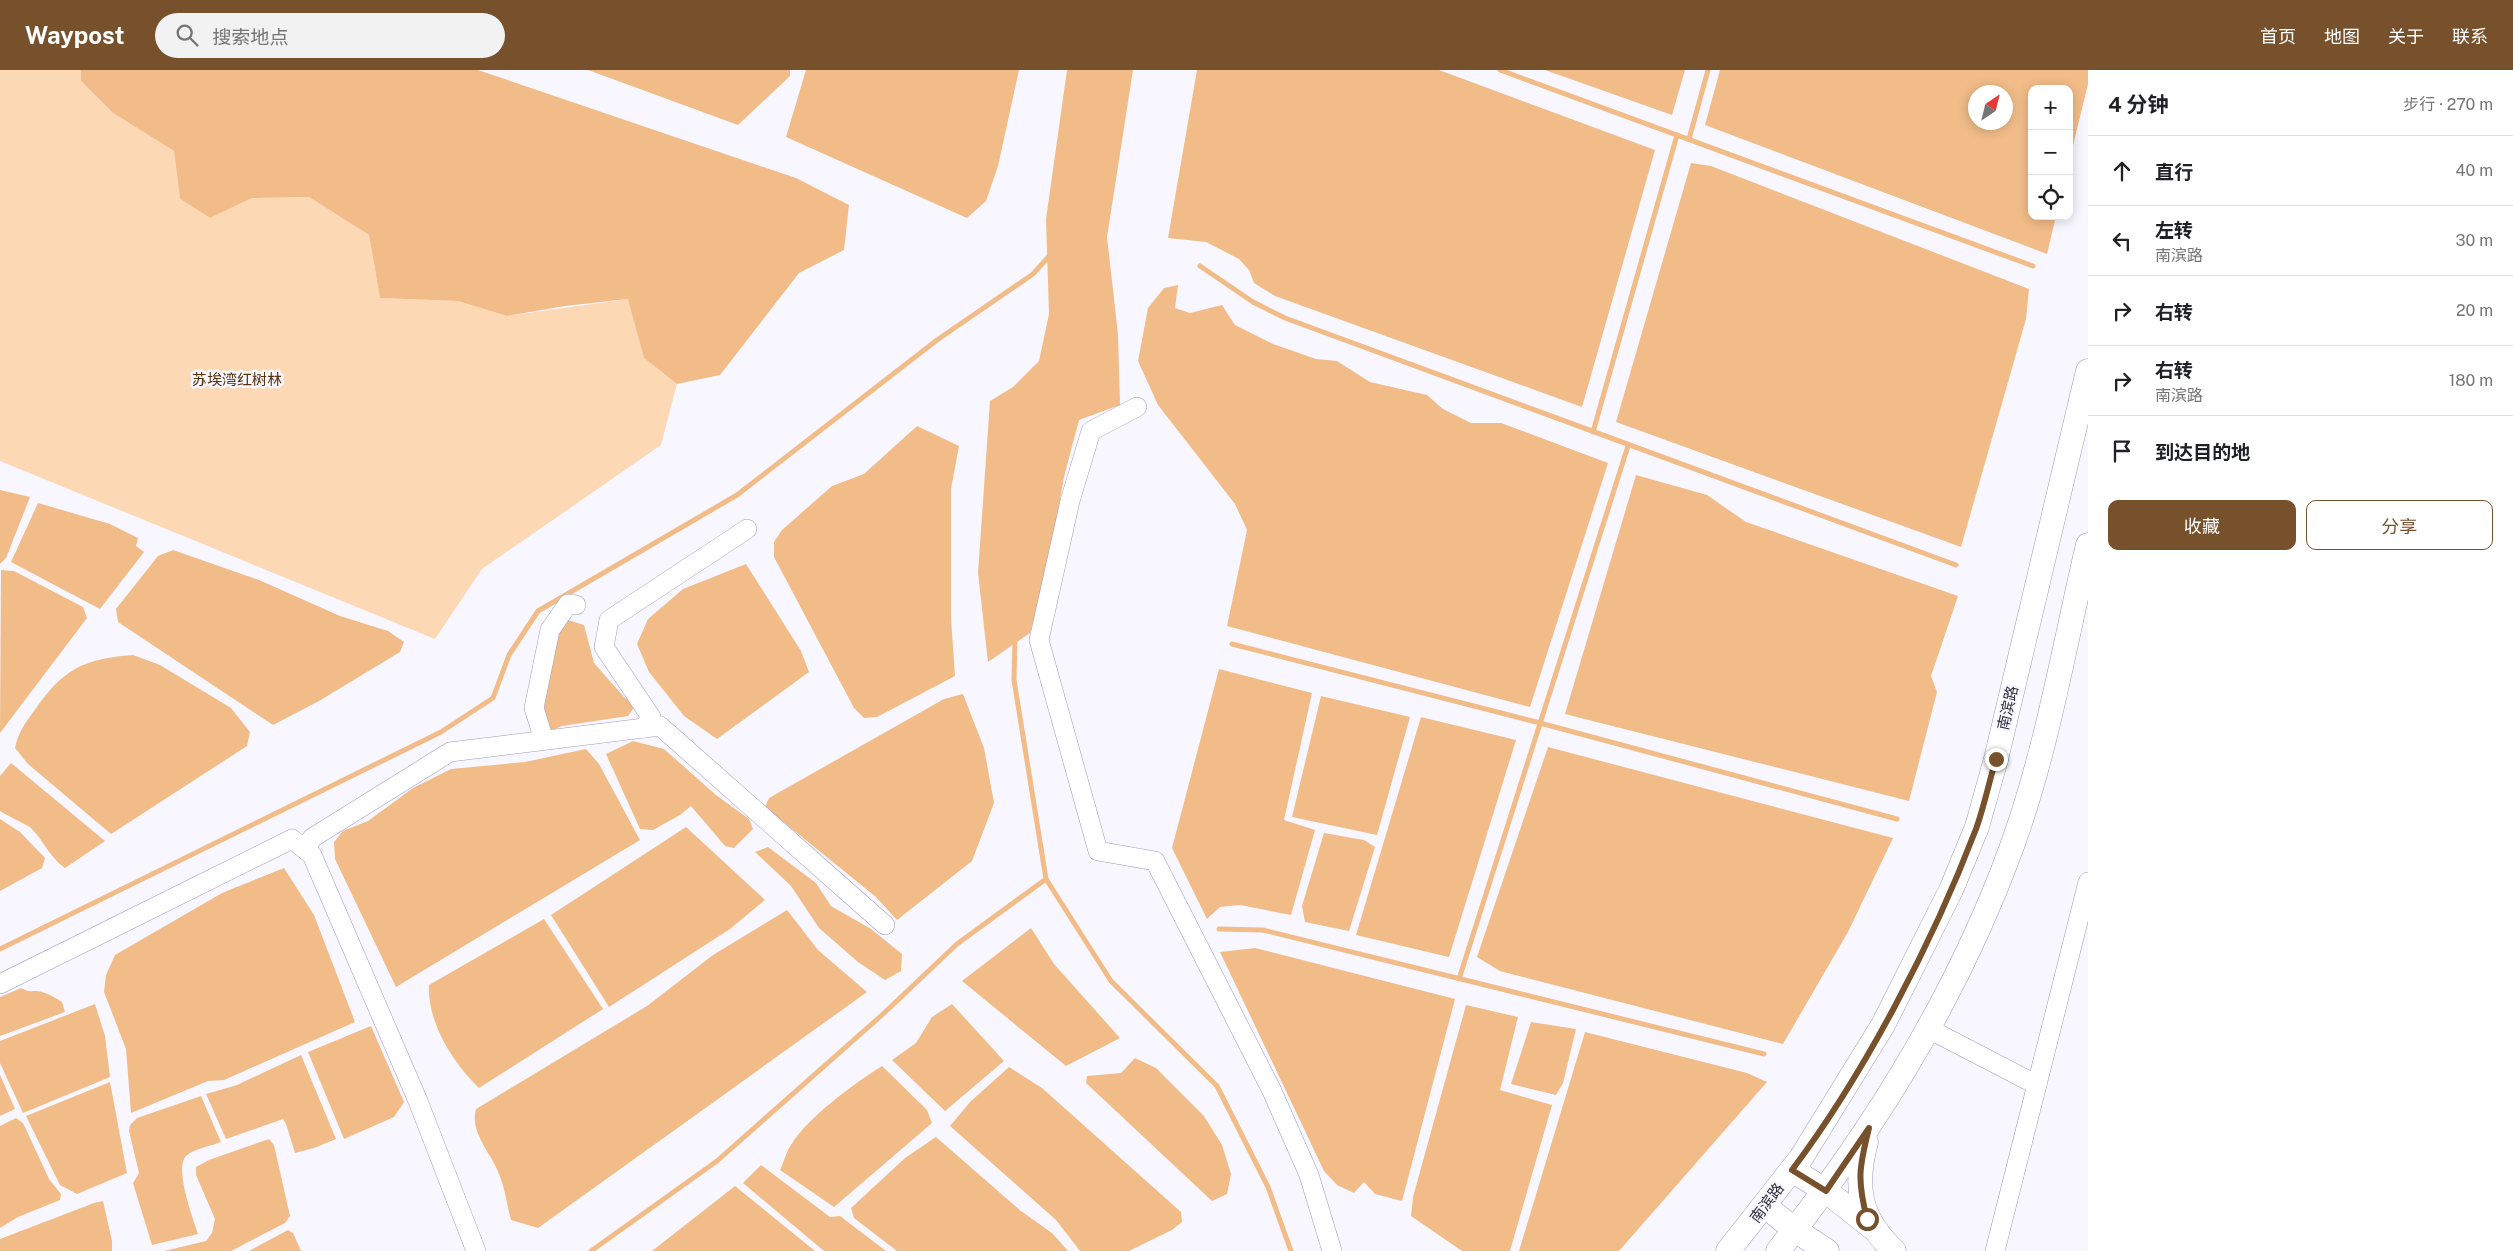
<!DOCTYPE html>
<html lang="zh">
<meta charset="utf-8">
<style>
body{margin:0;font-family:"Public Sans","Noto Sans SC",sans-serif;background:#f2f2f2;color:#202124}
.controls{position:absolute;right:15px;top:15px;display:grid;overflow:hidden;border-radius:10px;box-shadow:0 2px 12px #0003}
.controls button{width:45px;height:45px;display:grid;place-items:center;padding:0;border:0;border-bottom:1px solid #e0e0e0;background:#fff;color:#202124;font:25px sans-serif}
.compass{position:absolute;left:1968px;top:15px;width:45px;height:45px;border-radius:50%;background:#fff;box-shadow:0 2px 12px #0003;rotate:35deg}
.stop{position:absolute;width:15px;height:15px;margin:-11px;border:4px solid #76512c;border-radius:50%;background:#fff}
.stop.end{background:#76512c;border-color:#fff;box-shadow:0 1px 5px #0008}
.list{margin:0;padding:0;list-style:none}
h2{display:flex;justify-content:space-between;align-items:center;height:65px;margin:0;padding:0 20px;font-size:21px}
h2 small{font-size:16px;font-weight:400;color:#757577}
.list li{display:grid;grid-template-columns:32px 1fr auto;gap:15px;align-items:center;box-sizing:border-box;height:70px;padding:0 20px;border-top:1px solid #e0e0e0}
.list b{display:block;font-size:19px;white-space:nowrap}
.list p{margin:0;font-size:16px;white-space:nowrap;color:#757577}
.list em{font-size:16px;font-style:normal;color:#757577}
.actions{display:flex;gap:10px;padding:15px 20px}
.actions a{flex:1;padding:11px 0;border:1px solid #76512c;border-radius:10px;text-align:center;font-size:18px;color:#76512c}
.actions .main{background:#76512c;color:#fff}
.icon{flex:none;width:28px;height:28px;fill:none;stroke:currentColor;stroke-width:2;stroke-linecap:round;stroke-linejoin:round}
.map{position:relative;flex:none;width:2088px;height:1181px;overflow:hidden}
header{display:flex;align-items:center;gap:30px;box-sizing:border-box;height:70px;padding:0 25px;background:#76512c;color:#fff}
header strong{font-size:24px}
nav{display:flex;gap:28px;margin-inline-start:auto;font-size:18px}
.search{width:350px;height:45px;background:#f2f2f2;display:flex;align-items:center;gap:12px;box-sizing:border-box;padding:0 18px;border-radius:28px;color:#757577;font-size:19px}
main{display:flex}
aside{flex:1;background:#fff}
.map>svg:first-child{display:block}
.green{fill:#fcd8b5}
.water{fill:#f2bc88;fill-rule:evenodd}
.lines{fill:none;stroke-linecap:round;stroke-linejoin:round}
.stream{stroke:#f2bc88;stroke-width:5}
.minor-casing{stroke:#9e9bbc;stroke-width:20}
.major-casing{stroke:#9e9bbc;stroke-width:25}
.minor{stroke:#fff;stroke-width:19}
.major{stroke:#fff;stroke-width:24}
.route{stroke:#76512c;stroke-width:6}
.labels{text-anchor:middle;stroke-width:5;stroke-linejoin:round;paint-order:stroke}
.park-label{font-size:15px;fill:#553209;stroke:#f8f7ff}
.street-label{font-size:15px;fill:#2e2d3a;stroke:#f8f7ff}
</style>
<header>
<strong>Waypost</strong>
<div class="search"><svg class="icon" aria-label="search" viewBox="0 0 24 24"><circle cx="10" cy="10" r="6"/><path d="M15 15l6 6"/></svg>搜索地点</div>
<nav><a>首页</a><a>地图</a><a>关于</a><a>联系</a></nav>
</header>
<main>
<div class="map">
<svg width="2088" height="1181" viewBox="0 0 2088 1181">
<rect width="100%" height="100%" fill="#f8f7ff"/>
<!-- green -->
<polygon class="green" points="0,0 81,0 81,11 113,43 174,81 180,129 210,148 252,128 309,127 369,165 380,228 458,231 507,246 629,229 644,288 677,314 661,375 482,499 435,569 0,391"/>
<!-- water -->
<g class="water">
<polygon points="81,0 478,0 796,108 849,135 844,180 799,203 720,305 677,314 644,288 628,229 565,236 507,246 458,231 380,228 369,165 309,127 252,128 210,148 180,129 174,81 113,43 81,11"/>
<polygon points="588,0 790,0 790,6 738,55"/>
<polygon points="806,0 1019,0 998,96 986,131 967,148 786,67"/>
<polygon points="1067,0 1133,0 1107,167 1118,264 1120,335 1079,350 1064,407 1048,497 1030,563 988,592 978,503 990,331 1013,317 1039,291 1049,244 1046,149"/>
<polygon points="1197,0 1439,0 1655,80 1582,337 1275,226 1254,213 1249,200 1239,189 1206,172 1168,168"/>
<polygon points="1545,0 1685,0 1672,45"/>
<path d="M 1720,0 L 2088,0 L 2088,14 L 2069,92 L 2069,19 L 2032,19 L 2032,146 L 2056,146 L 2047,184 L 1705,55 ZM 2006,22 L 2006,52 L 1976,52 L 1976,22 Z"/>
<polygon points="1691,93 1711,96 2029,219 2026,249 1961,477 1616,352"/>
<polygon points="1178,215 1175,238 1190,243 1222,235 1235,255 1273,274 1316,289 1337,291 1370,312 1427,325 1443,339 1471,353 1501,353 1608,393 1530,637 1227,556 1247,460 1235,434 1158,335 1138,291 1148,238 1164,218"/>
<polygon points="917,356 959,376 951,419 951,548 955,606 877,647 864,648 854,638 774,487 774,472 782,460 832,416 864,404"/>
<polygon points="1636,405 1707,425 1746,452 1958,526 1931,606 1937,622 1909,731 1565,644"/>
<polygon points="0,420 30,427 6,488 0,494"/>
<polygon points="38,433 110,454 138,468 136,476 144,482 100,539 11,492"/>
<polygon points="173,480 259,510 340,546 388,561 404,572 400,582 319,631 273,655 118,552 116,539 158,486"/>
<polygon points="746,494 801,581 809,602 717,669 684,646 649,602 637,574 648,549 683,519"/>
<polygon points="1,500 14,501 83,537 87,548 0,663"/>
<polygon points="568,550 584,555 594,593 624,627 636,635 628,646 562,656 551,661 537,639 558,559"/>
<path d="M 133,585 L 160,595 L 231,638 L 250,662 L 247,676 L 111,764 L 28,694 L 15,678 C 18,663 25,653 34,641 C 63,599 83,589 133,585 Z"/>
<polygon points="1219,599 1312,623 1284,750 1315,760 1291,845 1240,835 1220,837 1207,849 1172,778"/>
<polygon points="963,624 984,678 994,733 972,791 897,850 876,827 765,737 769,728 944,629"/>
<polygon points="1321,626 1410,647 1377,765 1292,747"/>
<polygon points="1421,647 1516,670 1449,887 1356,865"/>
<polygon points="633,671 664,679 716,725 749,749 753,759 734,778 725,776 691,736 680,745 653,760 640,759 606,684"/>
<polygon points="1548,677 1893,768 1848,862 1783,974 1500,901 1477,887"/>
<polygon points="586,679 599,694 640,770 396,917 335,789 334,772 343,761 368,751 413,718 451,699 525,692"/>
<path d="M 11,693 L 105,771 L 65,798 C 50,788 44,771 31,758 C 29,756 6,745 0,741 L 0,706 Z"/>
<polygon points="0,749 20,762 45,788 42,798 0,821"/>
<polygon points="686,757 765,830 730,859 609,937 551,845"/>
<polygon points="1324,763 1364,770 1375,777 1349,861 1305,852 1302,836"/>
<polygon points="768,777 816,813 831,836 871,859 902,884 901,901 885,910 858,892 819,858 791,816 755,782"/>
<polygon points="284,798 314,845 355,952 224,1010 208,1011 131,1043 126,979 104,922 106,905 115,885 222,823"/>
<path d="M 787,840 L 818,880 L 867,922 L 538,1158 L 511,1150 C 507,1135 505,1118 499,1104 C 492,1084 469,1062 476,1039 L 647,936 L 713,885 Z"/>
<path d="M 544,849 L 603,939 L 479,1018 C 453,993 427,952 429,915 Z"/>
<polygon points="1031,858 1054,894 1120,968 1066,996 962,911"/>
<polygon points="1255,878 1455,929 1402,1131 1375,1124 1364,1112 1354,1123 1337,1115 1324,1101 1220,882"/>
<path d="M 21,918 C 31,924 33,919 42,922 C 49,924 56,928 62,932 L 65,942 L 0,966 L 0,927 Z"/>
<polygon points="95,934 105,966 110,1007 23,1043 0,993 0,971"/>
<polygon points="952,934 1004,991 945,1041 892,990 916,973 932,947"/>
<polygon points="1466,935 1518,947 1500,1020 1552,1035 1510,1181 1462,1181 1411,1146 1413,1127"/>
<polygon points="1531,952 1576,959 1563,1013 1556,1025 1511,1014"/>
<polygon points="371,956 404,1032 394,1047 344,1069 308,982"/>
<polygon points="1585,962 1747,1003 1767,1012 1619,1181 1519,1181"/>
<polygon points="301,985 336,1069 314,1078 295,1083 286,1054 283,1049 226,1069 206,1024 237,1015"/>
<polygon points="1135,988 1156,998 1204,1046 1222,1075 1231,1104 1227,1124 1212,1131 1086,1013 1087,1006 1121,1003"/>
<path d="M 882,996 L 927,1040 L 932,1053 L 834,1137 L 780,1100 C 784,1092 786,1082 791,1075 C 807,1048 856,1012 882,996 Z"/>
<polygon points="1009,997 1042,1018 1181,1142 1182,1152 1172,1160 1129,1181 1080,1181 1056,1150 950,1056 970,1032"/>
<polygon points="0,1005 15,1039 0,1046"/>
<polygon points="110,1012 127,1103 77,1124 60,1115 26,1046"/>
<path d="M 201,1026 L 221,1072 C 211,1076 193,1079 186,1086 C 174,1098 193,1148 198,1164 L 152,1175 L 133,1113 L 139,1103 L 129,1061 L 130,1055 L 137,1048 Z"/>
<polygon points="16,1048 23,1053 49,1109 61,1124 60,1130 18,1147 0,1158 0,1056"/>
<polygon points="936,1067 1021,1141 1052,1163 1068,1181 897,1181 854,1148 851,1138 905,1088"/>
<polygon points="269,1069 274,1075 290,1146 285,1153 231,1181 164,1181 206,1171 212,1163 215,1149 196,1105 196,1097 209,1090"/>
<polygon points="761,1095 830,1147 840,1146 886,1181 824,1181 743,1113"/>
<polygon points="735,1116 815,1181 652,1181"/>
<polygon points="103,1131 112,1171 112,1181 0,1181 0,1169 94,1133"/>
<polygon points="288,1160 293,1163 301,1181 249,1181"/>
</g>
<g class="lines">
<!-- stream -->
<g class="stream">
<polyline points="1500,0 2033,196"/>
<polyline points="1689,69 1708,0"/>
<polyline points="1200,196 1253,232 1285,248 1956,495"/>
<polyline points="1593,362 1677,65"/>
<polyline points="1232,574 1540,653 1897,749"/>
<polyline points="1046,809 1111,911 1217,1016 1268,1117 1291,1181"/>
<polyline points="1219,859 1263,860 1764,984"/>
<polyline points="0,879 441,662 493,628 509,585 538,541 737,425 937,270 1033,204 1051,184"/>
<polyline points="1459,909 1628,376"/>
<polyline points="591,1181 717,1091 882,945 957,874 1046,809 1014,610 1015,567"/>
</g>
<!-- minor casing -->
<g class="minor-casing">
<g id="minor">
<polyline points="1137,337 1091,361 1070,431 1039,570 1098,781 1155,791 1272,1021 1309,1105 1332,1181"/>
<polyline points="644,658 651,647 604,577 609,550 747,459"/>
<polyline points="544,670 534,638 550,560 568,534 576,535"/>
<polyline points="306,780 312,768 450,682 660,656 885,855"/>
<polyline points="0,914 292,769 312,785 418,1031 476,1181"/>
<polyline points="1927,958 2037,1015"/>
<polyline points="1995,1181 2088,812"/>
</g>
</g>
<!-- major casing -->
<g class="major-casing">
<g id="major">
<path d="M 1866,1072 C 1854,1117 1859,1148 1894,1181"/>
<polyline points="1792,1100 1826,1121 1873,1158"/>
<polyline points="1765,1136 1795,1160 1827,1181"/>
<polyline points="1728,1181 1801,1088 1883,955 1951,820 1977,757 1996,689 2088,301"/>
<path d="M 1778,1181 C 1874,1060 1958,924 2011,779 C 2047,681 2064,576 2088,475"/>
</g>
</g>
<!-- minor -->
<use href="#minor" class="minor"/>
<!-- major -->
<use href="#major" class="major"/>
</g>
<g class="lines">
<!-- route -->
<path class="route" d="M 1867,1149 C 1857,1109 1859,1098 1869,1058 L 1826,1121 L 1792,1100 C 1865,1003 1933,872 1976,759 C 1984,737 1989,712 1996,689"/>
</g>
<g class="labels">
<!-- park labels -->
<g class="park-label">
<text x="237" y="315">苏埃湾红树林</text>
</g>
<!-- street labels -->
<g class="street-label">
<text transform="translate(2008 638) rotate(-77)" y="5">南滨路</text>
<text transform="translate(1767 1133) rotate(-53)" y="5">南滨路</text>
</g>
</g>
</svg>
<div class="controls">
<button>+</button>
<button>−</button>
<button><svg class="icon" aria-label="locate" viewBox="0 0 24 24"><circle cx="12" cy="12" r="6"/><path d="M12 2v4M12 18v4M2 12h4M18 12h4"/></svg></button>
</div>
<svg class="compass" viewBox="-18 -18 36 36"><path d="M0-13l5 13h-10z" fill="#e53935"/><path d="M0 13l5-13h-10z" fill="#757577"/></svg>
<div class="stop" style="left:1867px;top:1149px"></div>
<div class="stop end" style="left:1996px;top:689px"></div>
</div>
<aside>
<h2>4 分钟<small>步行 · 270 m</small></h2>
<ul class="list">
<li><svg class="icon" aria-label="ahead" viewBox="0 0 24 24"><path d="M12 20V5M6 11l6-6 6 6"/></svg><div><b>直行</b></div><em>40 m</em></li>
<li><svg class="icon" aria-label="left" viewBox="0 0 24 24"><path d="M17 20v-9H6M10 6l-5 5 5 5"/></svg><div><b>左转</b><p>南滨路</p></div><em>30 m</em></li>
<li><svg class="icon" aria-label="right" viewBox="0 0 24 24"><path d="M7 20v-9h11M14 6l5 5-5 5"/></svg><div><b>右转</b></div><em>20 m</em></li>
<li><svg class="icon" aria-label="right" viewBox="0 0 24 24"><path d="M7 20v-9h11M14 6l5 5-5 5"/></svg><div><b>右转</b><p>南滨路</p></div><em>180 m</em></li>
<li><svg class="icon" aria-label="arrive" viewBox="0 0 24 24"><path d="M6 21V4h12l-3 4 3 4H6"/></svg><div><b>到达目的地</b></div></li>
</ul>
<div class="actions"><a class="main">收藏</a><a>分享</a></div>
</aside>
</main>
